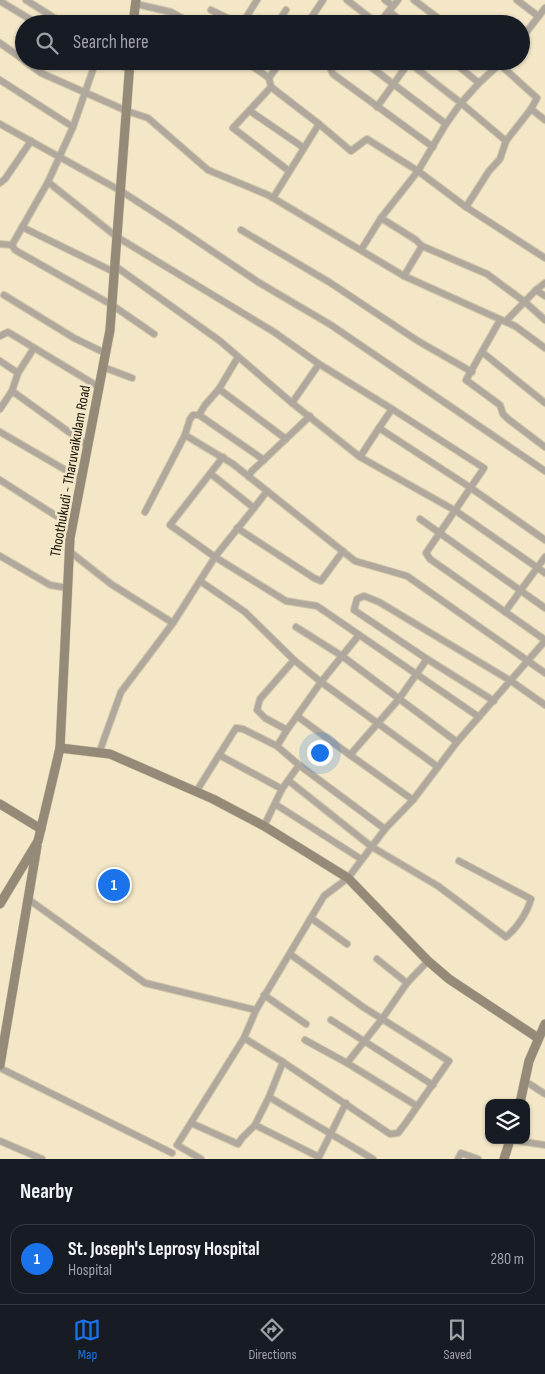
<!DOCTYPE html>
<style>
body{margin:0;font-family:"Sofia Sans Condensed",sans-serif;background:#242831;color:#f1f3f6}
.controls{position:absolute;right:15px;bottom:15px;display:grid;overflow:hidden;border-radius:10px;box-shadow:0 1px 4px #0004}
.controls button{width:45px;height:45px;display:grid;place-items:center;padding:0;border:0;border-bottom:1px solid #363941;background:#171b24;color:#f1f3f6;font:25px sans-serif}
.you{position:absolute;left:319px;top:752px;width:18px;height:18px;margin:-12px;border:4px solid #fff;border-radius:50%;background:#1a73e8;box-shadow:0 0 0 8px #1a73e833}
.badge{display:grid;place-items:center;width:32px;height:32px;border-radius:50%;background:#1a73e8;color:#fff;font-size:16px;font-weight:700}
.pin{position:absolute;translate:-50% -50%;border:2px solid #fff;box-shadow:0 1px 5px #0006}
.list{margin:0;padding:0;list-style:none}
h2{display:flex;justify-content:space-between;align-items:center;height:65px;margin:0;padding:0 20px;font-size:21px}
h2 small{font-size:16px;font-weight:400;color:#9ea1a6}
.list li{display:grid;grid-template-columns:32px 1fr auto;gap:15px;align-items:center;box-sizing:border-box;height:70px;margin:0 10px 10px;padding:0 10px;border:1px solid #363941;border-radius:15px}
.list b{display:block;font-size:19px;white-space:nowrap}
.list p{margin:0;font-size:16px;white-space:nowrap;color:#9ea1a6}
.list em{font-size:16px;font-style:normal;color:#9ea1a6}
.icon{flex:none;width:28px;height:28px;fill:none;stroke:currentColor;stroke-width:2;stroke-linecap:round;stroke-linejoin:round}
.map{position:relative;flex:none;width:545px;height:1159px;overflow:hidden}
.search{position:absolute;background:#171b24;box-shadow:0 1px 4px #0004;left:15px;right:15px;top:15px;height:55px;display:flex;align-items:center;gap:12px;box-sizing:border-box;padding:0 18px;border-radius:28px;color:#9ea1a6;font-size:19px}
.sheet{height:145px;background:#171b24}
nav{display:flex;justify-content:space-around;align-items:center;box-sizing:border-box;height:70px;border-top:1px solid #363941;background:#171b24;font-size:14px;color:#9ea1a6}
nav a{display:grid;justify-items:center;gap:2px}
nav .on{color:#1a73e8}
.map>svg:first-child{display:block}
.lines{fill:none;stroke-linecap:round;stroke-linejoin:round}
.street-casing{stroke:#d0c5a8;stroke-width:8}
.secondary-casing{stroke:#d0c5a8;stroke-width:10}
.street{stroke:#b0a89c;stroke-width:6}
.secondary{stroke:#948a77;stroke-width:9}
.labels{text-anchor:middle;stroke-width:5;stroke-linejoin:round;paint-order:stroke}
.street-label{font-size:15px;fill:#161207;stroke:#f3e7c7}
</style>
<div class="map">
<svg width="545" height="1159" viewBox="0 0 545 1159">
<rect width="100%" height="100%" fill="#f3e7c7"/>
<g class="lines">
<!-- street casing -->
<g class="street-casing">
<g id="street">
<polyline points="26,0 64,24"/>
<polyline points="347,0 378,24"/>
<polyline points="385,0 393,6"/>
<polyline points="414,0 446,24"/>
<polyline points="517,0 538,16"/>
<polyline points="0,1 38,24"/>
<polyline points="136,4 171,12 193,24"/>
<polyline points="211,10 240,24"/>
<polyline points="389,11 405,24"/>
<polyline points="242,24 257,0"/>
<polyline points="277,24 286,10"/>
<polyline points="307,24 323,0"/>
<polyline points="378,24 398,0"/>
<polyline points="521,39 545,8"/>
<polyline points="0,43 24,60"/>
<polyline points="25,61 41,73 127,111 148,118 208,170 268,195 404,276 515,326 545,348"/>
<polyline points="96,61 73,127 48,182 117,237 274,332 319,364"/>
<polyline points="112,61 130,70"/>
<polyline points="245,61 269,78 271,87 319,124 273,198"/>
<polyline points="332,61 330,68 333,74 433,147"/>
<polyline points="363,61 446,124"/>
<polyline points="407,61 461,103 506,141 531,109 545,120"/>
<polyline points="452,61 479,83"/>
<polyline points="496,61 537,98 531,109"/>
<polyline points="269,78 281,61"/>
<polyline points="0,80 73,127"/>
<polyline points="271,87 233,128 289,171"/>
<polyline points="377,107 410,61"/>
<polyline points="250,111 304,148"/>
<polyline points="0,124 121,191 175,226 258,282 331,325 545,471"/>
<polyline points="319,124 351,151 367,139 418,171 466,207 545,258"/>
<polyline points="48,182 12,245 15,250 112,305 154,334"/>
<polyline points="0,183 5,179 31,141"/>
<polyline points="466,207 489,171 500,159 506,141"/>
<polyline points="381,218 416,240 422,246 487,274 525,302 545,320"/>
<polyline points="22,227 114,272"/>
<polyline points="241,230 329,282 418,341 472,372"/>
<polyline points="0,244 12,245"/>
<polyline points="361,250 381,218 418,171 446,124 461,103 479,83 503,61"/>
<polyline points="115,266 220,341 292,403 360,457 456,511 545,573"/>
<polyline points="404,276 422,246"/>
<polyline points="536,290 545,296"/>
<polyline points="4,295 74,338 105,353"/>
<polyline points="500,320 466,380 500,405 503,414 508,419 545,447"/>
<polyline points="506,321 536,290 545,283"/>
<polyline points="0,336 8,332 99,387"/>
<polyline points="482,352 545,403"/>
<polyline points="0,361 18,373 12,391 87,445"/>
<polyline points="103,367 132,378"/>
<polyline points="18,373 34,348"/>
<polyline points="219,389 286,439"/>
<polyline points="292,403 319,364 392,409 379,428 471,488 545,540"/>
<polyline points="0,409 12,391"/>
<polyline points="392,409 484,468 426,553 430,559 545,640"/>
<polyline points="199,415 205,405 219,389 238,357"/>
<polyline points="0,432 81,479"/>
<polyline points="185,435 190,419 193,415 199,415 264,460"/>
<polyline points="360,457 379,428"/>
<polyline points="211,474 254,508"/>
<polyline points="249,477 251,472 310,416"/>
<polyline points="0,480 72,526"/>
<path d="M 267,491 C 250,514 232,535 215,557 L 286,601 L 317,606 L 479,717"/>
<polyline points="145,512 185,435 233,464 355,561 407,576 545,673"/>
<polyline points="420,519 545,608"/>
<polyline points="237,528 314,578 321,581 343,551"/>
<polyline points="69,551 111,584 173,623 215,557 170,525 223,457"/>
<polyline points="0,556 50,585 67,588"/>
<polyline points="200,581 245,612 294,660 321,682 438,767"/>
<polyline points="505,612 545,557"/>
<polyline points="296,627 342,656 457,742"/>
<polyline points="294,660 260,699 257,710 265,718 287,730 297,716"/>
<polyline points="494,701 427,659 354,610 357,599 364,596 379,602 511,681 545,705"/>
<polyline points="287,730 277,746 299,765 385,829"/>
<polyline points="99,753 121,692 173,623"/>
<polyline points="219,755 282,789"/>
<polyline points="350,755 297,716 321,682 359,635"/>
<path d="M 289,781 L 372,847 L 438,886 L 506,937 C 517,928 527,913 531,899 L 459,861"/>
<polyline points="196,792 236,728 243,729 277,746"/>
<polyline points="413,800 350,755 399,699 427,659"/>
<polyline points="275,804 361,859"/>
<polyline points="264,826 282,789 299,765"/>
<polyline points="28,899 145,983 256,1010"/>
<polyline points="311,918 347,944"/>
<polyline points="377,959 407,983 382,1019 347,1063 417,1106"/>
<polyline points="407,983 428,961"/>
<polyline points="264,995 306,1024"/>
<polyline points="331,1020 433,1085"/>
<polyline points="305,1040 347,1063"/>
<polyline points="283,1062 390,1134 398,1133 405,1124 449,1061 363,1007 290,954"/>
<polyline points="0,1068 172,1153"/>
<polyline points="525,1081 545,1094"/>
<polyline points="269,1097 255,1125 319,1157 346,1103"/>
<polyline points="191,1123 238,1144 242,1138 255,1125"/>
<polyline points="512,1140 545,1145"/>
<polyline points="0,1141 42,1159"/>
<polyline points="201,1159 177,1145 244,1038"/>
<polyline points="373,1159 269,1097 283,1062 244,1038 256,1010 324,896 348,878 385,829 413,800 457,742 545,641"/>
<polyline points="458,1159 461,1153 478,1159"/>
</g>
</g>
<!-- secondary casing -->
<g class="secondary-casing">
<g id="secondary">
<polyline points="133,24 136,0"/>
<polyline points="60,748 110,754 213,799 264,826 348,878 428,961 449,979 538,1038"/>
<polyline points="0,804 41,829"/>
<polyline points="0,904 38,841 60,748 70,538 110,330 130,61"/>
<polyline points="0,1065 37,846"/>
<polyline points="520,1103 529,1061 545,1024"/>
<polyline points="504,1159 510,1140"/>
</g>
</g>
<!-- street -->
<use href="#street" class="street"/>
<!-- secondary -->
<use href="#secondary" class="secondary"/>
</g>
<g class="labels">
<!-- street labels -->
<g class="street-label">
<text transform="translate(70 471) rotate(-80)" y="5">Thoothukudi - Tharuvaikulam Road</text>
</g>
</g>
</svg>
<div class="controls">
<button><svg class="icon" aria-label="layers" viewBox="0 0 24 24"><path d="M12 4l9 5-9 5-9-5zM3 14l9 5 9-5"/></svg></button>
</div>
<div class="you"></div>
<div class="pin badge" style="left:114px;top:885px">1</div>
<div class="search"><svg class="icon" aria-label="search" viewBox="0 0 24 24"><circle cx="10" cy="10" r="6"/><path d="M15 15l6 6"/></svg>Search here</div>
</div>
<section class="sheet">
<h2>Nearby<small></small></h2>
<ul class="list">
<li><span class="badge">1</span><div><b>St. Joseph's Leprosy Hospital</b><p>Hospital</p></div><em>280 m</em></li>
</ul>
</section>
<nav>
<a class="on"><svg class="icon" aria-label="map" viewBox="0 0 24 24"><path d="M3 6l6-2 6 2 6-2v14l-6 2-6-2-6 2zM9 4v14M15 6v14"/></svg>Map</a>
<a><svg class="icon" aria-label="directions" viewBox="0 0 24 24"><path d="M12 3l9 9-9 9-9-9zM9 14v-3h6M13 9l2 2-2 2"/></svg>Directions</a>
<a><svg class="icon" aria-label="saved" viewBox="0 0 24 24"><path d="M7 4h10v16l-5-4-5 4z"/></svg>Saved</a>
</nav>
